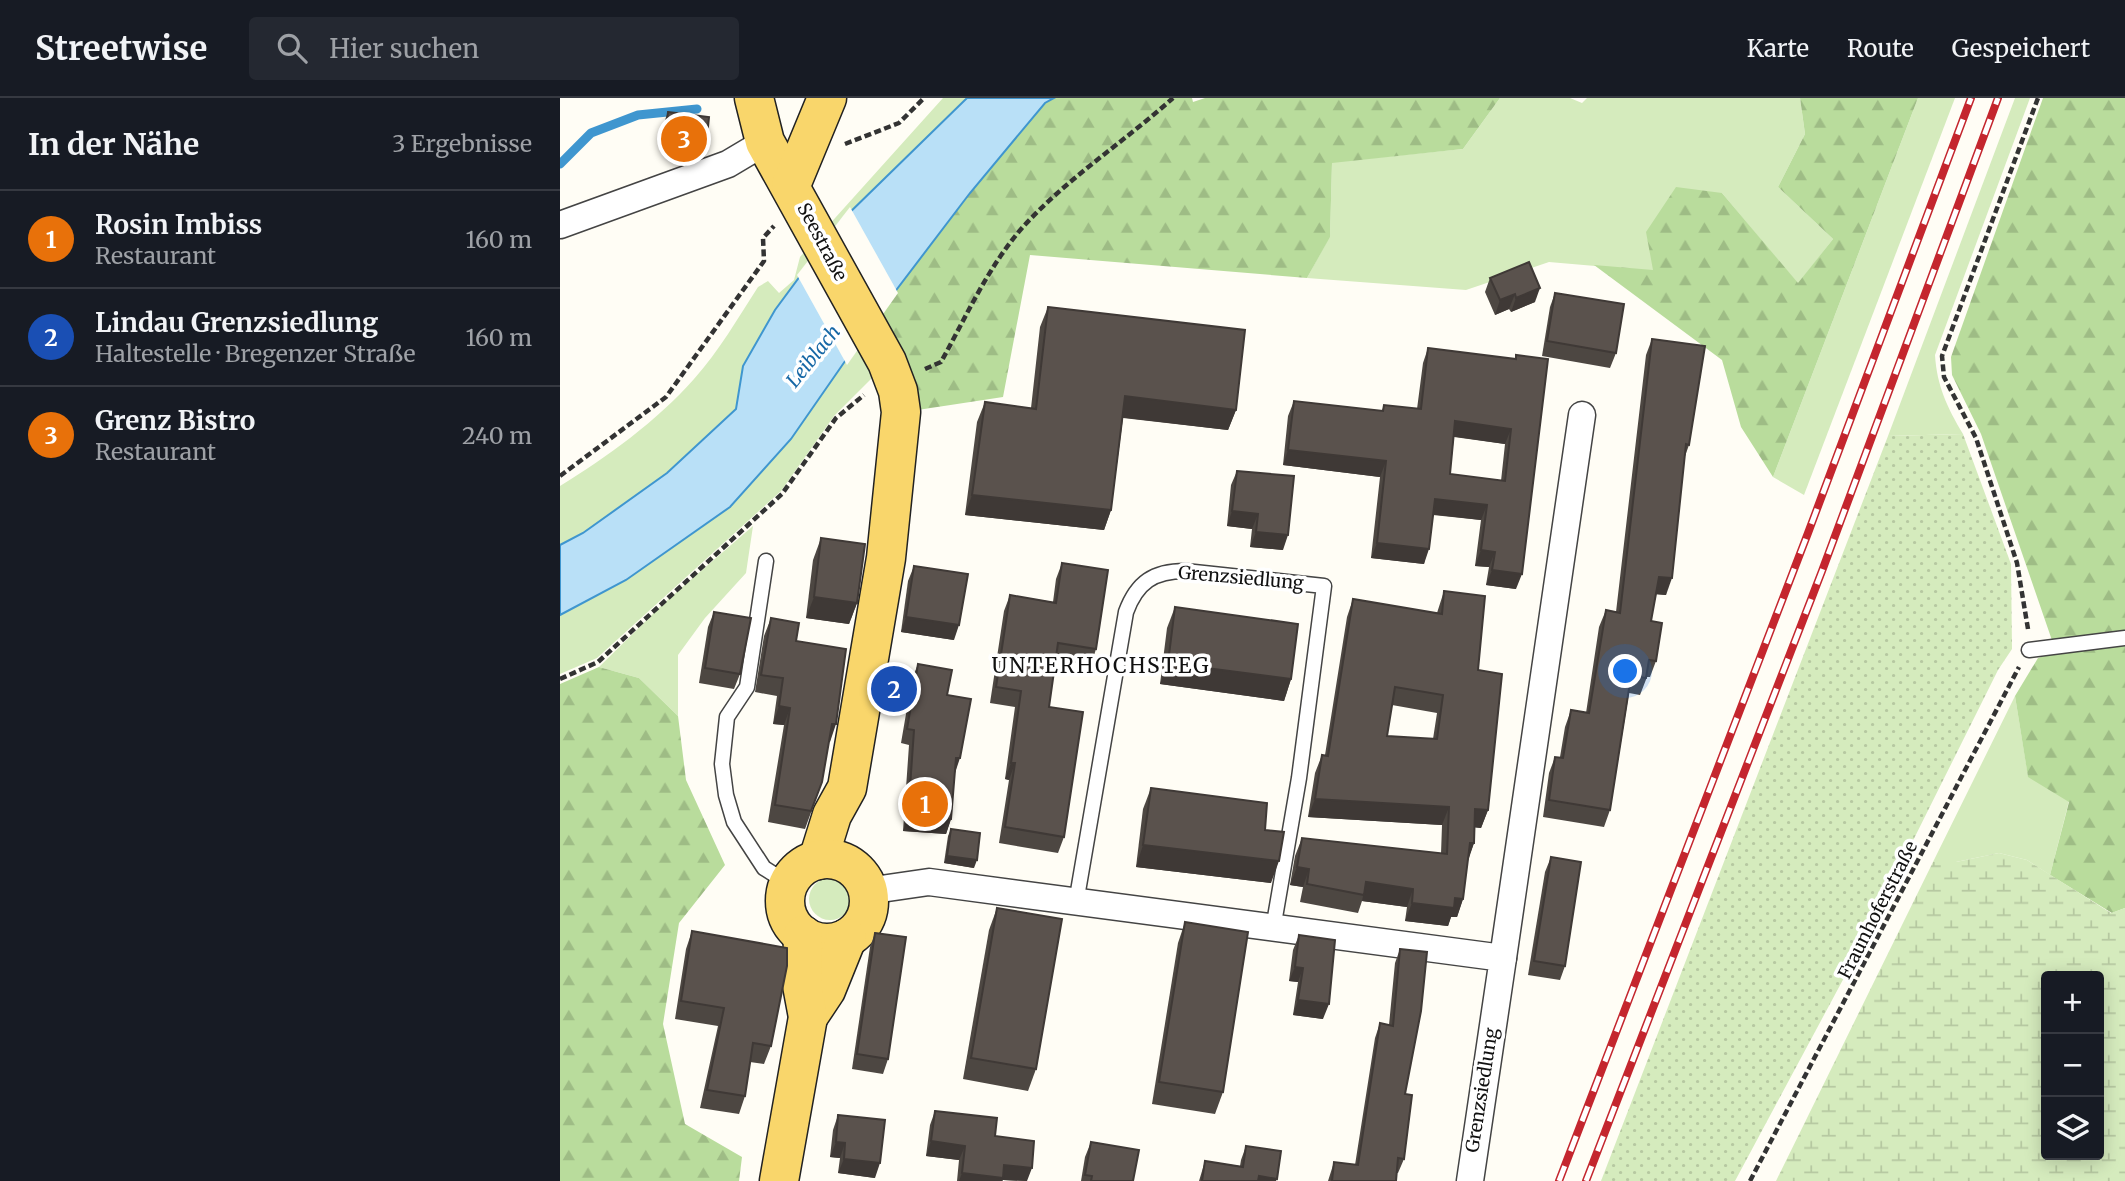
<!DOCTYPE html>
<html lang="de">
<meta charset="utf-8">
<style>
body{margin:0;font-family:Merriweather,serif;background:#242831;color:#f1f3f6}
.controls{position:absolute;right:21px;bottom:21px;display:grid;overflow:hidden;border-radius:7px;box-shadow:0 4px 18px #0003}
.controls button{width:63px;height:63px;display:grid;place-items:center;padding:0;border:0;border-bottom:2px solid #363941;background:#171b24;color:#f1f3f6;font:35px sans-serif}
.you{position:absolute;left:1066px;top:574px;width:24px;height:24px;margin:-18px;border:5px solid #fff;border-radius:50%;background:#1a73e8;box-shadow:0 0 0 10px #1a73e833}
.badge{display:grid;place-items:center;width:46px;height:46px;border-radius:50%;background:#d93025;color:#fff;font-size:23px;font-weight:700}
.pin{position:absolute;translate:-50% -50%;border:4px solid #fff;box-shadow:0 2px 7px #0006}
.list{margin:0;padding:0;list-style:none}
h2{display:flex;justify-content:space-between;align-items:center;height:91px;margin:0;padding:0 28px;font-size:30px}
h2 small{font-size:23px;font-weight:400;color:#9ea1a6}
.list li{display:grid;grid-template-columns:46px 1fr auto;gap:21px;align-items:center;box-sizing:border-box;height:98px;padding:0 28px;border-top:2px solid #363941}
.list b{display:block;font-size:26px;white-space:nowrap}
.list p{margin:0;font-size:23px;white-space:nowrap;color:#9ea1a6}
.list em{font-size:23px;font-style:normal;color:#9ea1a6}
.icon{flex:none;width:38px;height:38px;fill:none;stroke:currentColor;stroke-width:2;stroke-linecap:round;stroke-linejoin:round}
.map{position:relative;flex:none;width:1565px;height:1083px;overflow:hidden}
header{display:flex;align-items:center;gap:42px;box-sizing:border-box;height:98px;padding:0 35px;background:#171b24;border-bottom:2px solid #363941}
header strong{font-size:33px}
nav{display:flex;gap:38px;margin-inline-start:auto;font-size:24px}
.search{width:490px;height:63px;background:#242831;display:flex;align-items:center;gap:18px;box-sizing:border-box;padding:0 24px;border-radius:7px;color:#9ea1a6;font-size:26px}
main{display:flex}
aside{flex:1;background:#171b24}
.map>svg:first-child{display:block}
.grass{fill:#d5ebbd}
.forest{fill:url(#forest-firs)}
.wetland{fill:url(#wetland-marsh);fill-rule:evenodd}
.garden{fill:url(#garden-dots)}
.water{fill:#b9e0f7;stroke:#3f96cf;stroke-width:2}
.pier{fill:#fffdf5}
.lines{fill:none;stroke-linecap:round;stroke-linejoin:round}
.stream{stroke:#3f96cf;stroke-width:9}
.lane-casing{stroke:#444;stroke-width:17}
.street-casing{stroke:#444;stroke-width:29}
.primary-casing{stroke:#222;stroke-width:41}
.path{stroke:#333;stroke-width:4.5;stroke-dasharray:7 3.5;stroke-linecap:butt}
.lane{stroke:#fff;stroke-width:14}
.street{stroke:#fff;stroke-width:26}
.primary{stroke:#f9d66b;stroke-width:38}
.rail-casing{stroke:#c4262e;stroke-width:8}
.rail{stroke:#fff;stroke-width:5;stroke-dasharray:16;stroke-linecap:butt}
.wall{fill:#4d4742;fill-rule:evenodd}
.shaded-wall{fill:#3f3936}
.building{fill:#5a524d;stroke:#3f3936;stroke-width:2;fill-rule:evenodd}
.labels{text-anchor:middle;stroke-width:7;stroke-linejoin:round;paint-order:stroke}
.street-label{font-size:18px;fill:#111;stroke:#fff}
.water-label{font-size:19px;font-style:italic;fill:#1768a6;stroke:#fff}
.quarter-label{font-size:21px;letter-spacing:2px;fill:#111;stroke:#fff}
</style>
<header>
<strong>Streetwise</strong>
<div class="search"><svg class="icon" aria-label="search" viewBox="0 0 24 24"><circle cx="10" cy="10" r="6"/><path d="M15 15l6 6"/></svg>Hier suchen</div>
<nav><a>Karte</a><a>Route</a><a>Gespeichert</a></nav>
</header>
<main>
<aside>
<h2>In der Nähe<small>3 Ergebnisse</small></h2>
<ul class="list">
<li><span class="badge" style="background:#e8710a">1</span><div><b>Rosin Imbiss</b><p>Restaurant</p></div><em>160 m</em></li>
<li><span class="badge" style="background:#1a4fb4">2</span><div><b>Lindau Grenzsiedlung</b><p>Haltestelle · Bregenzer Straße</p></div><em>160 m</em></li>
<li><span class="badge" style="background:#e8710a">3</span><div><b>Grenz Bistro</b><p>Restaurant</p></div><em>240 m</em></li>
</ul>
</aside>
<div class="map">
<svg width="1565" height="1083" viewBox="0 0 1565 1083">
<defs>
<pattern id="forest-firs" width="22" height="20" patternUnits="userSpaceOnUse" patternTransform="scale(1.75)"><rect width="22" height="20" fill="#b9dc9c"/><path d="M5 1l3.5 6h-7zM16 11l3.5 6h-7z" fill="#9ebc85"/></pattern>
<pattern id="wetland-marsh" width="20" height="14" patternUnits="userSpaceOnUse" patternTransform="scale(1.75)"><rect width="20" height="14" fill="#d5ebbd"/><path d="M1 5h8M5 5V1M11 12h8M15 12V8" fill="none" stroke="#b6c8a1"/></pattern>
<pattern id="garden-dots" width="8" height="8" patternUnits="userSpaceOnUse" patternTransform="scale(1.75)"><rect width="8" height="8" fill="#d5ebbd"/><path d="M2 2h.1M6 6h.1" fill="none" stroke="#b6c8a1" stroke-width="1.8" stroke-linecap="round"/></pattern>
</defs>
<rect width="100%" height="100%" fill="#fffdf5"/>
<!-- grass -->
<g class="grass">
<path d="M 383,0 L 463,0 L 334,150 L 0,492 L 0,388 C 47,359 97,323 134,281 C 159,253 178,220 198,189 L 208,183 L 219,195 L 234,182 L 240,159 Z"/>
<polygon points="940,0 1010,0 1022,5 1027,0 1240,0 1245,36 1218,89 1273,141 1238,186 1162,95 1093,173 989,164 906,192 747,180 770,138 772,64 903,51"/>
<polygon points="1358,0 1395,0 1244,397 1213,379"/>
<path d="M 1455,0 L 1470,0 L 1375,257 C 1377,288 1387,309 1403,336 L 1328,338 Z"/>
<polygon points="298,244 315,277 274,318 221,393 37,560 0,576 0,517 66,482 170,409 231,341"/>
<polygon points="193,428 186,475 145,520 118,557 118,618 79,580 39,569 104,505"/>
<polygon points="1455,598 1468,678 1509,703 1490,777 1467,762 1439,755 1396,764 1373,764"/>
<circle cx="270" cy="801" r="21"/>
</g>
<!-- forest -->
<g class="forest">
<polygon points="494,0 632,0 633,4 645,0 940,0 903,51 772,65 770,139 747,180 470,157 443,299 351,313 315,220 410,95 485,5"/>
<polygon points="1240,0 1358,0 1213,379 1181,329 1162,262 1034,167 1093,172 1086,134 1116,89 1162,95 1238,185 1273,141 1218,89 1245,36"/>
<polygon points="1483,0 1565,0 1565,810 1552,815 1490,777 1509,704 1468,679 1455,598 1478,560 1496,554 1421,336 1392,277 1391,259"/>
<polygon points="39,569 79,580 118,618 126,682 165,767 119,825 103,926 125,1026 182,1059 179,1083 0,1083 0,586"/>
</g>
<!-- wetland -->
<path class="wetland" d="M 1439,755 L 1467,762 L 1551,815 L 1565,810 L 1565,1083 L 1216,1083 L 1373,764 L 1396,764 ZM 1486,878 L 1539,878 L 1539,1057 L 1486,1057 Z"/>
<!-- garden -->
<polygon class="garden" points="1403,336 1451,466 1452,551 1438,572 1293,863 1175,1083 1041,1083 1328,338"/>
<!-- water -->
<polygon class="water" points="407,0 494,0 485,5 410,95 315,220 231,341 170,409 66,482 0,517 0,447 23,435 107,375 176,311 183,268 215,212 280,124"/>
<!-- pier -->
<polygon class="pier" points="290,109 338,195 287,267 237,177"/>
<g class="lines">
<!-- stream -->
<polyline class="stream" points="0,66 31,35 78,17 137,11"/>
<!-- lane casing -->
<g class="lane-casing">
<g id="lane">
<polyline points="206,463 187,589 167,619 162,666 166,697 174,724 204,770 229,786"/>
<polyline points="1469,552 1565,540"/>
<path d="M 516,805 L 566,514 C 577,484 594,473 625,473 L 764,488 L 739,680 L 713,831"/>
</g>
</g>
<!-- street casing -->
<g class="street-casing">
<g id="street">
<polyline points="0,127 168,66 205,44"/>
<polyline points="307,793 369,784 943,860 910,1083"/>
<polyline points="943,860 1022,317"/>
</g>
</g>
<!-- primary casing -->
<g class="primary-casing">
<g id="primary">
<polyline points="194,0 205,44 327,264 338,293 341,314 326,460 287,690 272,717 258,762"/>
<polyline points="231,87 267,0"/>
<circle cx="267" cy="803" r="42"/>
<polyline points="248,919 266,892 287,840"/>
<polyline points="219,1083 248,919 242,887 243,837"/>
</g>
</g>
<!-- path -->
<g class="path">
<polyline points="285,46 339,25 364,0"/>
<path d="M 365,271 L 381,264 C 406,219 428,169 462,130 C 506,81 564,44 613,0"/>
<polyline points="0,378 106,299 204,163 203,140 214,128"/>
<polyline points="1468,531 1457,465 1416,340 1384,279 1382,258 1478,0"/>
<polyline points="0,581 38,564 222,396 276,320 304,297"/>
<polyline points="1190,1083 1459,569"/>
</g>
<!-- lane -->
<use href="#lane" class="lane"/>
<!-- street -->
<use href="#street" class="street"/>
<!-- primary -->
<use href="#primary" class="primary"/>
<!-- rail casing -->
<g class="rail-casing">
<g id="rail">
<polyline points="999,1083 1248,435 1411,0"/>
<polyline points="1026,1083 1262,473 1438,0"/>
</g>
</g>
<!-- rail -->
<use href="#rail" class="rail"/>
</g>
<!-- wall -->
<g class="wall">
<polygon points="108,14 146,48 143,55 137,55 135,59 101,55 105,22"/>
<polygon points="930,180 975,204 951,214 949,211 935,217 925,194"/>
<polygon points="995,195 1056,255 1050,270 982,258 990,209"/>
<polygon points="488,209 676,312 668,332 563,320 551,412 544,432 405,417 417,324 425,304 471,310 480,229"/>
<polygon points="1092,241 1129,347 1124,361 1106,497 1096,496 1091,523 1096,563 1090,579 1087,579 1080,597 1069,595 1050,712 1044,729 983,719 989,675 995,659 1000,659 1005,629 1011,612 1026,615 1039,529 1046,512 1056,514 1086,257"/>
<path d="M 868,250 L 955,261 L 956,257 L 956,491 L 926,487 L 929,469 L 915,468 L 921,422 L 873,417 L 864,466 L 811,460 L 820,379 L 723,367 L 728,318 L 734,303 L 822,313 L 824,307 L 857,311 L 863,265 ZM 894,339 L 945,346 L 941,383 L 890,376 Z"/>
<polygon points="677,373 723,452 690,449 692,431 667,428 671,387"/>
<polygon points="261,440 297,505 289,526 246,520 253,462"/>
<polygon points="502,465 536,551 531,567 495,562 489,609 504,739 498,755 439,745 449,682 445,681 455,609 430,605 444,513 450,497 493,504 496,481"/>
<polygon points="354,468 394,542 341,534 348,483"/>
<path d="M 884,493 L 918,572 L 928,712 L 921,730 L 915,729 L 914,745 L 908,761 L 903,801 L 897,819 L 891,819 L 888,828 L 845,823 L 847,809 L 802,803 L 798,815 L 740,804 L 743,789 L 730,787 L 735,758 L 742,740 L 881,756 L 882,727 L 748,719 L 755,675 L 762,657 L 765,657 L 787,519 L 793,501 L 877,515 ZM 832,607 L 877,615 L 873,641 L 827,638 Z"/>
<polygon points="615,509 731,581 724,603 600,586 607,530"/>
<polygon points="154,514 180,576 174,591 139,585 148,529"/>
<polygon points="211,520 236,543 270,644 269,644 262,684 245,731 208,724 224,627 213,626 217,598 195,594 204,538"/>
<polygon points="358,566 387,597 395,675 391,721 386,736 343,733 349,647 341,645 352,581"/>
<polygon points="591,690 705,732 711,785 576,769 583,711"/>
<polygon points="391,731 414,770 384,765 388,738"/>
<polygon points="991,759 1005,868 1000,882 968,877 985,774"/>
<polygon points="437,810 476,971 468,993 403,981 429,832"/>
<polygon points="625,824 663,994 655,1016 592,1006 618,845"/>
<polygon points="132,833 211,948 204,966 190,964 185,998 179,1016 140,1010 158,928 115,921 126,851"/>
<polygon points="315,835 328,961 323,976 292,971 310,849"/>
<polygon points="739,837 763,921 733,917 738,884 729,883 733,852"/>
<polygon points="840,851 845,996 844,1061 838,1075 837,1075 836,1083 768,1083 774,1064 795,1067 815,940 820,925 829,927 835,865"/>
<polygon points="375,1013 435,1038 467,1083 443,1082 442,1083 397,1083 399,1062 366,1058 370,1027"/>
<polygon points="278,1017 315,1080 278,1075 280,1060 270,1059 273,1032"/>
<polygon points="531,1044 573,1083 521,1083 525,1059"/>
<polygon points="686,1048 716,1083 639,1083 645,1063 680,1068 681,1062"/>
</g>
<!-- shaded-wall -->
<g class="shaded-wall">
<polygon points="139,47 146,48 143,55 137,55 135,59 101,55 104,48"/>
<polygon points="980,190 975,204 951,214 956,200"/>
<polygon points="955,196 949,211 935,217 940,202"/>
<polygon points="565,298 676,312 668,332 558,319"/>
<polygon points="895,323 951,331 945,346 890,338"/>
<polygon points="728,352 826,363 820,379 723,367"/>
<polygon points="412,397 551,412 544,432 405,417"/>
<polygon points="875,401 927,407 921,422 869,416"/>
<polygon points="672,413 698,416 692,431 667,428"/>
<polygon points="696,434 728,437 723,452 690,449"/>
<polygon points="817,445 869,451 864,466 811,460"/>
<polygon points="921,452 935,454 929,469 915,468"/>
<polygon points="932,472 962,476 956,491 926,487"/>
<polygon points="1099,479 1112,480 1106,497 1093,496"/>
<polygon points="254,499 297,505 289,526 246,520"/>
<polygon points="346,519 399,527 394,542 341,534"/>
<polygon points="608,565 731,581 724,603 600,586"/>
<polygon points="219,608 230,610 224,627 213,626"/>
<polygon points="272,626 276,626 270,644 265,643"/>
<polygon points="396,660 400,660 395,675 390,674"/>
<polygon points="451,665 455,665 449,682 445,681"/>
<polygon points="755,701 889,709 882,727 748,719"/>
<polygon points="915,711 928,712 921,730 909,729"/>
<polygon points="348,718 391,721 386,736 343,733"/>
<polygon points="910,745 914,745 908,763"/>
<polygon points="583,747 719,763 711,785 576,769"/>
<polygon points="387,758 417,762 414,770 384,765"/>
<polygon points="737,769 749,771 743,789 730,787"/>
<polygon points="806,784 853,791 847,809 802,803"/>
<polygon points="895,800 903,801 897,819 891,819 888,828 845,823 852,805"/>
<polygon points="735,869 743,870 738,884 729,883"/>
<polygon points="738,902 769,906 763,921 733,917"/>
<polygon points="371,1043 405,1048 399,1062 366,1058"/>
<polygon points="276,1044 285,1045 280,1060 270,1059"/>
<polygon points="284,1061 320,1065 315,1080 278,1075"/>
<polygon points="444,1067 472,1070 467,1083 443,1082 442,1083 399,1083 402,1075"/>
<polygon points="699,1078 717,1081 716,1083 697,1083"/>
</g>
<!-- building -->
<g class="building">
<polygon points="108,14 149,19 146,48 139,47 138,52 104,48"/>
<polygon points="969,164 980,190 956,200 955,196 940,202 930,180"/>
<polygon points="995,195 1064,206 1056,255 987,243"/>
<polygon points="488,209 685,232 676,312 565,298 551,412 412,397 425,304 476,311"/>
<polygon points="1092,241 1145,248 1129,347 1126,346 1112,480 1099,479 1091,523 1102,525 1096,563 1089,562 1086,580 1071,578 1050,712 989,702 995,659 1003,660 1011,612 1029,615 1046,512 1060,515"/>
<path d="M 868,250 L 956,261 L 956,257 L 988,261 L 962,476 L 932,472 L 935,454 L 921,452 L 927,407 L 875,401 L 869,451 L 817,445 L 826,363 L 728,352 L 734,303 L 823,313 L 824,307 L 861,311 ZM 895,323 L 951,331 L 945,383 L 890,376 Z"/>
<polygon points="677,373 734,378 728,437 696,434 698,416 672,413"/>
<polygon points="261,440 305,446 297,505 254,499"/>
<polygon points="502,465 548,472 536,551 498,545 489,609 523,614 504,739 445,729 455,665 451,665 461,593 436,589 450,497 496,505"/>
<polygon points="354,468 408,476 399,527 346,519"/>
<path d="M 884,493 L 925,498 L 918,572 L 942,576 L 928,712 L 915,711 L 914,745 L 910,745 L 903,801 L 895,800 L 894,810 L 852,805 L 853,791 L 806,784 L 804,797 L 747,786 L 749,771 L 737,769 L 742,740 L 887,756 L 889,709 L 755,701 L 762,657 L 768,658 L 793,501 L 882,516 ZM 835,589 L 883,597 L 877,641 L 827,638 Z"/>
<polygon points="615,509 738,526 731,581 608,565"/>
<polygon points="154,514 191,520 180,576 145,570"/>
<polygon points="211,520 239,525 236,543 286,551 276,626 272,626 262,684 251,713 215,707 230,610 219,608 223,580 201,577"/>
<polygon points="358,566 392,572 387,597 411,601 400,660 396,660 391,721 348,718 354,632 347,631"/>
<polygon points="591,690 707,705 705,732 724,734 719,763 583,747"/>
<polygon points="391,731 420,735 417,762 387,758"/>
<polygon points="991,759 1021,764 1005,868 974,863"/>
<polygon points="437,810 502,821 476,971 411,960"/>
<polygon points="625,824 688,834 663,994 599,984"/>
<polygon points="132,833 227,850 227,868 211,948 193,945 185,998 147,992 164,910 121,903"/>
<polygon points="315,835 346,839 328,961 297,956"/>
<polygon points="739,837 775,842 769,906 738,902 743,870 735,869"/>
<polygon points="840,851 867,854 861,913 845,996 852,997 844,1061 838,1060 836,1083 772,1083 774,1064 798,1067 820,925 833,928"/>
<polygon points="375,1013 437,1020 435,1038 474,1043 472,1070 444,1067 443,1080 402,1075 405,1048 371,1043"/>
<polygon points="278,1017 325,1022 320,1065 284,1061 285,1045 276,1044"/>
<polygon points="531,1044 579,1052 573,1083 531,1083 532,1078 525,1077"/>
<polygon points="686,1048 721,1053 717,1081 699,1078 698,1083 642,1083 645,1063 683,1069"/>
</g>
<g class="labels">
<!-- street labels -->
<g class="street-label">
<text transform="translate(262 144) rotate(62)" y="6">Seestraße</text>
<text transform="translate(681 480) rotate(5)" y="6">Grenzsiedlung</text>
<text transform="translate(1318 812) rotate(-63)" y="6">Fraunhoferstraße</text>
<text transform="translate(922 992) rotate(-81)" y="6">Grenzsiedlung</text>
</g>
<!-- water labels -->
<g class="water-label">
<text transform="translate(253 258) rotate(-51)" y="7">Leiblach</text>
</g>
<!-- quarter labels -->
<g class="quarter-label">
<text x="541" y="575">UNTERHOCHSTEG</text>
</g>
</g>
</svg>
<div class="controls">
<button>+</button>
<button>−</button>
<button><svg class="icon" aria-label="layers" viewBox="0 0 24 24"><path d="M12 4l9 5-9 5-9-5zM3 14l9 5 9-5"/></svg></button>
</div>
<div class="you"></div>
<div class="pin badge" style="left:365px;top:706px;background:#e8710a">1</div>
<div class="pin badge" style="left:334px;top:591px;background:#1a4fb4">2</div>
<div class="pin badge" style="left:124px;top:41px;background:#e8710a">3</div>
</div>
</main>
